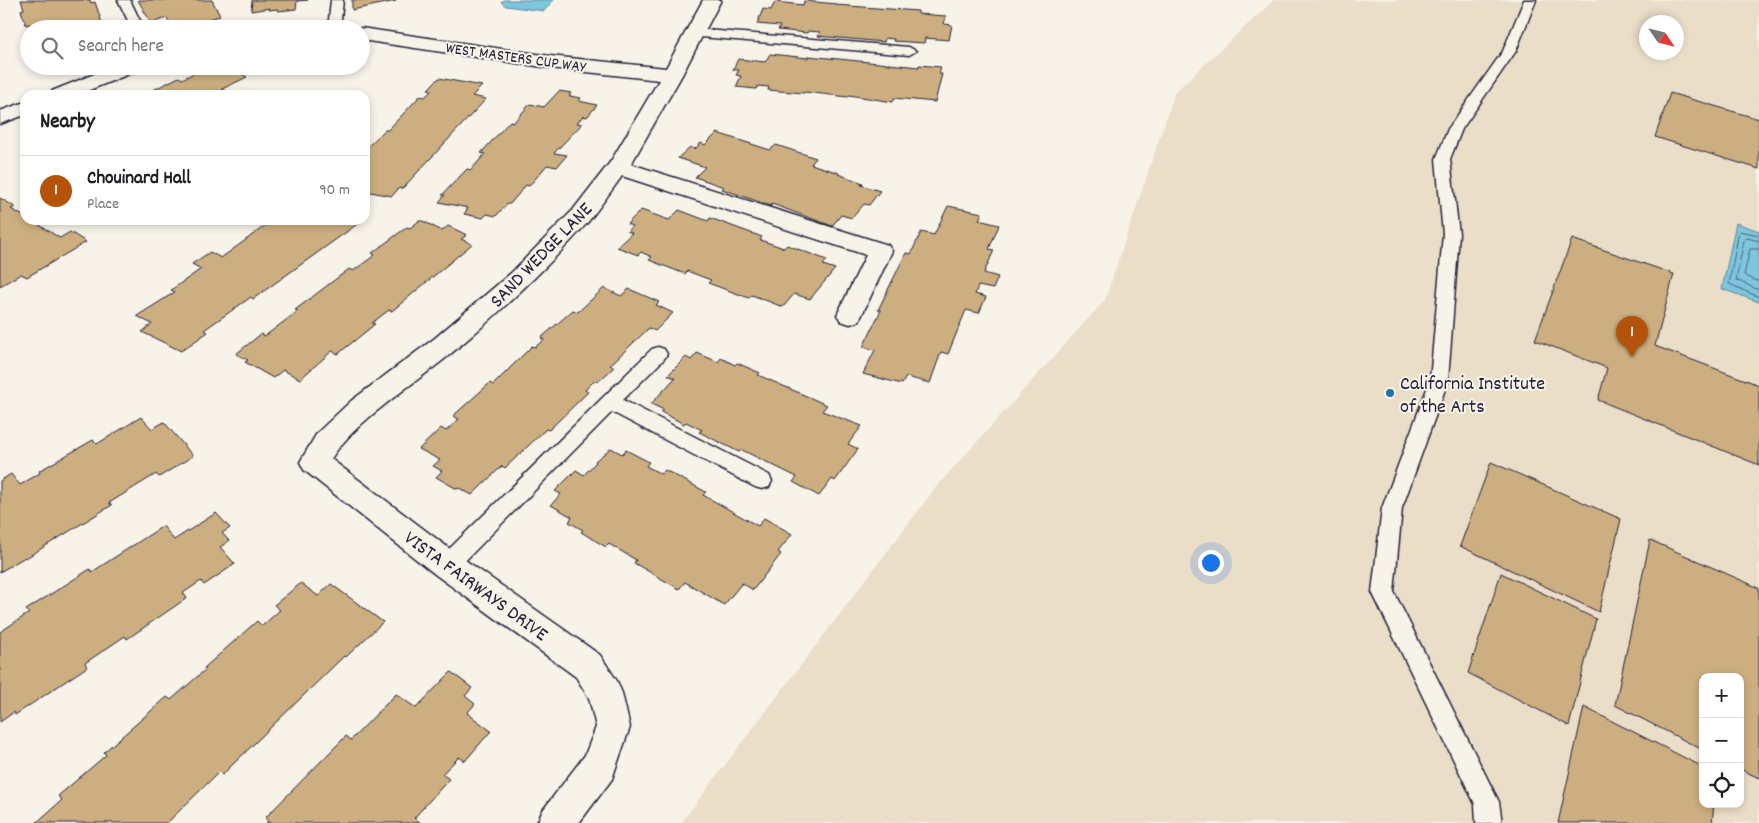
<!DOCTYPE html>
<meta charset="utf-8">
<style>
body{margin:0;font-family:Dekko,sans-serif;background:#f2f2f2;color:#202124}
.controls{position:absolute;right:15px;bottom:15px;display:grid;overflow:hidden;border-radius:10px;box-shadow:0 2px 8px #0003}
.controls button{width:45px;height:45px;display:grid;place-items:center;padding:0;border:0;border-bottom:1px solid #e0e0e0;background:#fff;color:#202124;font:25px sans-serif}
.compass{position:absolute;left:1639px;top:15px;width:45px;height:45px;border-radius:50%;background:#fff;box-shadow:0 2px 8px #0003;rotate:125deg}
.you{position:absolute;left:1210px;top:562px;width:18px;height:18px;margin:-12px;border:4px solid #fff;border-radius:50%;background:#1a73e8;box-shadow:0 0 0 8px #1a73e833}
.badge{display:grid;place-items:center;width:32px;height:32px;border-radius:50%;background:#b45309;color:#fff;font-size:16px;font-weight:700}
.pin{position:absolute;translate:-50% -41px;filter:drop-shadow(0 1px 2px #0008)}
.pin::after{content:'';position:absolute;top:26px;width:18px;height:15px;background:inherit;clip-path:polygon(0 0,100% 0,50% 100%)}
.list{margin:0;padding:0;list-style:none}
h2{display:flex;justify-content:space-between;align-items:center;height:65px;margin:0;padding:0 20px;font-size:21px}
h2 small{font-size:16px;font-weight:400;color:#757577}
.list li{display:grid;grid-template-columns:32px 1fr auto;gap:15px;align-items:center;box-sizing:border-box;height:70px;padding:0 20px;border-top:1px solid #e0e0e0}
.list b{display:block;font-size:19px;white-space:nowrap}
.list p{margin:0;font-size:16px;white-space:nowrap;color:#757577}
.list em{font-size:16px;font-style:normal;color:#757577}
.icon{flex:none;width:28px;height:28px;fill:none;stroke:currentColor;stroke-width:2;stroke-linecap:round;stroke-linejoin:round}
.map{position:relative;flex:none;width:1759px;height:823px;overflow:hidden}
.search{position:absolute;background:#fff;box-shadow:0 2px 8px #0003;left:20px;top:20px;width:350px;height:55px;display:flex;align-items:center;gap:12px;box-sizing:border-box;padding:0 18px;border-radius:28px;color:#757577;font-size:19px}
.panel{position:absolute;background:#fff;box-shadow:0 2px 8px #0003;left:20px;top:90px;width:350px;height:135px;border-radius:15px}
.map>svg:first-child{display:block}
.built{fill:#eadec9;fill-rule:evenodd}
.water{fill:#7ec6de;stroke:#59849d}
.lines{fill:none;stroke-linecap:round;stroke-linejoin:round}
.shore{stroke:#47647c;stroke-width:1}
.building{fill:#ccae80;stroke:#22223b}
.lane-casing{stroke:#22223b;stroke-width:3}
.street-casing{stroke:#22223b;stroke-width:3}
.lane{fill:#f7f3e8;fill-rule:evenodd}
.street{fill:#f7f3e8;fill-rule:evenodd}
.poi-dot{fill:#1f6fb2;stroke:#f7f3e8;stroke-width:2}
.labels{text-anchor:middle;stroke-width:4;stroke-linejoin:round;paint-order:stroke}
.far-street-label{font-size:16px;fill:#22223b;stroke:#f7f3e8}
.street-label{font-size:20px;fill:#22223b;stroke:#f7f3e8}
.poi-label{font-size:20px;fill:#22223b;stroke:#f7f3e8;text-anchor:start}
</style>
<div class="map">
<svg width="1759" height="823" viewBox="0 0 1759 823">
<rect width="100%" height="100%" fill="#f7f3e8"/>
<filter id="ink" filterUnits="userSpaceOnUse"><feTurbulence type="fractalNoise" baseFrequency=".02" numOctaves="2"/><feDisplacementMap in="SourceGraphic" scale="10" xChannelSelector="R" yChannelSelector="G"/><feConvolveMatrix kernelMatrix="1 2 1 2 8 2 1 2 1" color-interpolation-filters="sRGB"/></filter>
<g filter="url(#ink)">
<!-- built -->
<path class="built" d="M 1274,0 L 1759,0 L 1759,823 L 681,823 L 937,486 L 1105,300 L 1175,92 ZM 1646,22 L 1676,22 L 1676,52 L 1646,52 ZM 1703,677 L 1740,677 L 1740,804 L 1703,804 Z"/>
<!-- water -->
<g class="water">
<polygon points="504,0 554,0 544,11 506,6 501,2"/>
<polygon points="1736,223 1759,231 1759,302 1722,289"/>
</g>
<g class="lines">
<!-- shore -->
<g class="shore">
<polyline points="1759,235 1739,231 1729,284 1759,297"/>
<polyline points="1759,241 1747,238 1744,240 1736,280 1759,290"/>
<polyline points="1759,249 1750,249 1744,275 1759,282"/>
</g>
</g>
<!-- building -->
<g class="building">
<polygon points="21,0 90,0 91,3 95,2 102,23 100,23 102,29 31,29 30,24 26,25 21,10 24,9"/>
<polygon points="138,0 212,0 220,16 173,29 167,18 151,23"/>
<polygon points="252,0 308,0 297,1 296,9 278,11 278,9 269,10 270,8 251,11"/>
<polygon points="352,0 396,0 396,1 352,10"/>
<polygon points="804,1 837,4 835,5 918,11 918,14 946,16 944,24 952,25 949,40 925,38 924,43 893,41 894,39 885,38 884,42 818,36 820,32 808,31 807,33 778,30 780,26 757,24 763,9 771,10 775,2 803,5"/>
<polygon points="770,54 808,58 808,56 919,67 919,65 941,67 939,74 942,74 935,102 894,98 893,102 849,95 848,97 805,92 804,93 768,90 769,87 758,86 756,89 736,87 741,76 736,75 739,70 733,70 738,59 765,62"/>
<polygon points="209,66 221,71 230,67 247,77 222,89 228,92 223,95 143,95 179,77 182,79"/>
<polygon points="439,78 482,86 472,96 486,99 402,189 399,188 392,196 365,191 365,149 385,130 388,130 420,96 425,97 432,90 428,89"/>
<polygon points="559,91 571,93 569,96 581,98 579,101 597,105 587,117 583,116 577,123 582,124 554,153 567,155 557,167 547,165 529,186 526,185 510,204 507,204 496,216 487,214 483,218 464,214 468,208 439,202 445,195 442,195 467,169 471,170 485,154 481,153 510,121 514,122 530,104 544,107"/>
<polygon points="1670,93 1759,119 1759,169 1655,137"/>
<polygon points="717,133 770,150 776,145 816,158 811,164 839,173 838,174 863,183 861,185 880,191 869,205 864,204 852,218 841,215 832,226 772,204 771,206 722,189 724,187 695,177 705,167 678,158 690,147 695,149 701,143 705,145"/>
<polygon points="0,198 15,207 11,209 25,217 25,220 38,220 43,223 39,225 60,238 70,232 86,242 27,277 21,274 0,286"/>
<polygon points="948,206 982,213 979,220 999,225 989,249 994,250 984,273 998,277 993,289 978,286 975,294 986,297 979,313 966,310 948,354 941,352 930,383 906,377 902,384 863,374 875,350 863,347 881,310 878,310 906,253 911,254 921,232 934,235"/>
<polygon points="641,210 669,220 679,210 708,221 710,218 762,237 760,240 784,248 787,245 827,260 823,265 835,269 810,299 794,294 783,307 752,295 749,298 708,283 711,280 687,271 685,274 649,260 652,257 641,252 638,255 617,247 632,233 627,231 632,226 627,224"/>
<polygon points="273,220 363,220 253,299 251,297 204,330 208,332 181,351 142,332 152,324 137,316 175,292 171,290 201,269 192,264 210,252 221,258"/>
<polygon points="419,221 423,221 442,231 448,226 467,235 461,239 472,244 392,311 389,310 372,323 375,324 338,354 332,351 300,379 283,370 273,378 245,362 248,360 236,354 261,334 265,336 298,311 295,310 349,269 353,271 375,255 372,253 407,227 410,228"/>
<polygon points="1572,239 1674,274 1655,346 1759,385 1759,465 1598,400 1607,368 1535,340"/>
<polygon points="604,288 621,296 629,289 659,302 656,305 673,313 655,331 649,328 610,365 614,367 598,382 595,380 585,390 588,392 549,430 546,429 505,468 502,466 472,495 459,488 457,489 436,477 442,471 433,466 440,460 419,449 441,428 446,431 459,419 453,416 490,383 493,385 532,346 535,347 544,340 541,338 573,310 578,312"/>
<polygon points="697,353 718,362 721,358 735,365 737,363 760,373 758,375 827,405 822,411 862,426 848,444 858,449 835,481 832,479 819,496 793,482 797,477 742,450 739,452 699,432 702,430 686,422 684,424 661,412 664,410 651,404 675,378 668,375 686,357 691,360"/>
<polygon points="141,417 152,429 164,422 193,456 159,477 156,474 109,503 112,505 26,558 25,557 0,572 0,481 11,474 20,485 40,473 39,471 93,440 97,444"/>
<polygon points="611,448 622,454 626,450 649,462 646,466 661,474 665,470 706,492 703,495 758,526 764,518 792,534 778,552 781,554 753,590 742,583 724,605 685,582 679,589 634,563 636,560 609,544 606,547 581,532 583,530 569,522 572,517 551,505 561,494 555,491 576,470 584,475 596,462 595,461"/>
<polygon points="1491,462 1621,519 1599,612 1460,546"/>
<polygon points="216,513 230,528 222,533 229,541 220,547 235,564 204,585 201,581 183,593 187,598 127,639 125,636 85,663 87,667 15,715 14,712 0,722 0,632 29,613 26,610 90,569 92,572 163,526 174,540"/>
<polygon points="1650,540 1759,588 1759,778 1740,769 1740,677 1703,677 1703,750 1615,705"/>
<polygon points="1501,573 1596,619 1569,726 1468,673"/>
<polygon points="301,583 318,596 331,584 383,622 346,657 344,656 222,775 219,772 167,823 36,823 62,800 58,796 106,755 104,752 167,697 171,700 206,669 204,668 257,621 262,626 280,610 274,605"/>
<polygon points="451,672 472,688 465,696 475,704 467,713 491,731 465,761 459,757 442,774 449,779 414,818 421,823 266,823 268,821 265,818 346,736 351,740 396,694 416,708"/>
<polygon points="1584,707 1703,767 1703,804 1714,804 1712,823 1558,823"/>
</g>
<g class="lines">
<!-- lane casing -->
<g class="lane-casing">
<g id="lane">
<polygon points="118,0 130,0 144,29 132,29"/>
<polygon points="331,0 343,0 340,29 328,29"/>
<polygon points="1524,0 1536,0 1516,51 1462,129 1450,159 1459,234 1448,381 1402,508 1394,592 1499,802 1502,823 1476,823 1475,804 1372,592 1382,508 1430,381 1443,234 1436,159 1448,129 1503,51"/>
<polygon points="694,29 909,47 916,51 909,55 689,36 688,33 689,30"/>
<polygon points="658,347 664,349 667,354 664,359 623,400 769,475 772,481 769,487 762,489 755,487 612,412 454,572 447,574 440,572 436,565 440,558 652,349"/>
</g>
</g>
<!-- street casing -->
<g class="street-casing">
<g id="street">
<path d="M 703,0 L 721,0 L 682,75 L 631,164 L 888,245 L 892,251 L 859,321 L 850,324 L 841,321 L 837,315 L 866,255 L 622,176 C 611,191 600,207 588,222 C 547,268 501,311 454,351 C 418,382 355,420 331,459 L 458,555 L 600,655 L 617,681 L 622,693 L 630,727 L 612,779 L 579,823 L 537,823 L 543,810 L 585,755 L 596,727 L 589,698 L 576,677 L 436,575 L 304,470 L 300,462 L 317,433 L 351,401 L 435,338 L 511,273 L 573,210 L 611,161 L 659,80 L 550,68 L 361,40 L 361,29 L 359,29 L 361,28 L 550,56 L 666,68 Z"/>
<polygon points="114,66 142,66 139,70 77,95 49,95 52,91"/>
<polygon points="25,102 25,115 0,124 0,111"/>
</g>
</g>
<!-- lane -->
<use href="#lane" class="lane"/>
<!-- street -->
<use href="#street" class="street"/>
</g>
</g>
<!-- markers -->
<circle class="poi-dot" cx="1390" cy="393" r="5"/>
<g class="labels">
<!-- far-street labels -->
<g class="far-street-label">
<text transform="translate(516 56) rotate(8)" y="6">WEST MASTERS CUP WAY</text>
</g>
<!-- street labels -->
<g class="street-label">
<text transform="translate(540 254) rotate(-46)" y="7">SAND WEDGE LANE</text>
<text transform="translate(477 585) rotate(36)" y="7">VISTA FAIRWAYS DRIVE</text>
</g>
<!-- poi labels -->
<g class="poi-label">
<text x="1400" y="389">California Institute<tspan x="1400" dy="23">of the Arts</tspan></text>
</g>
</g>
</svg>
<div class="controls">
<button>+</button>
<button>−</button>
<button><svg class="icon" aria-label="locate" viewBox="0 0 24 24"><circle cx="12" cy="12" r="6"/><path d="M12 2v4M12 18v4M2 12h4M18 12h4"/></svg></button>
</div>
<svg class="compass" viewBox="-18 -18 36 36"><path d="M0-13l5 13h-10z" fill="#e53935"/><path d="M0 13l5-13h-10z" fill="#757577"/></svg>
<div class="you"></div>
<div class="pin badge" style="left:1632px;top:357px">1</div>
<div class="search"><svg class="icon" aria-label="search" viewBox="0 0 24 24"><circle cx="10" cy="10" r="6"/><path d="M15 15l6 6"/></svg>Search here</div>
<section class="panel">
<h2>Nearby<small></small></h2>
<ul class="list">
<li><span class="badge">1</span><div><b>Chouinard Hall</b><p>Place</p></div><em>90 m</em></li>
</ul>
</section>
</div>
